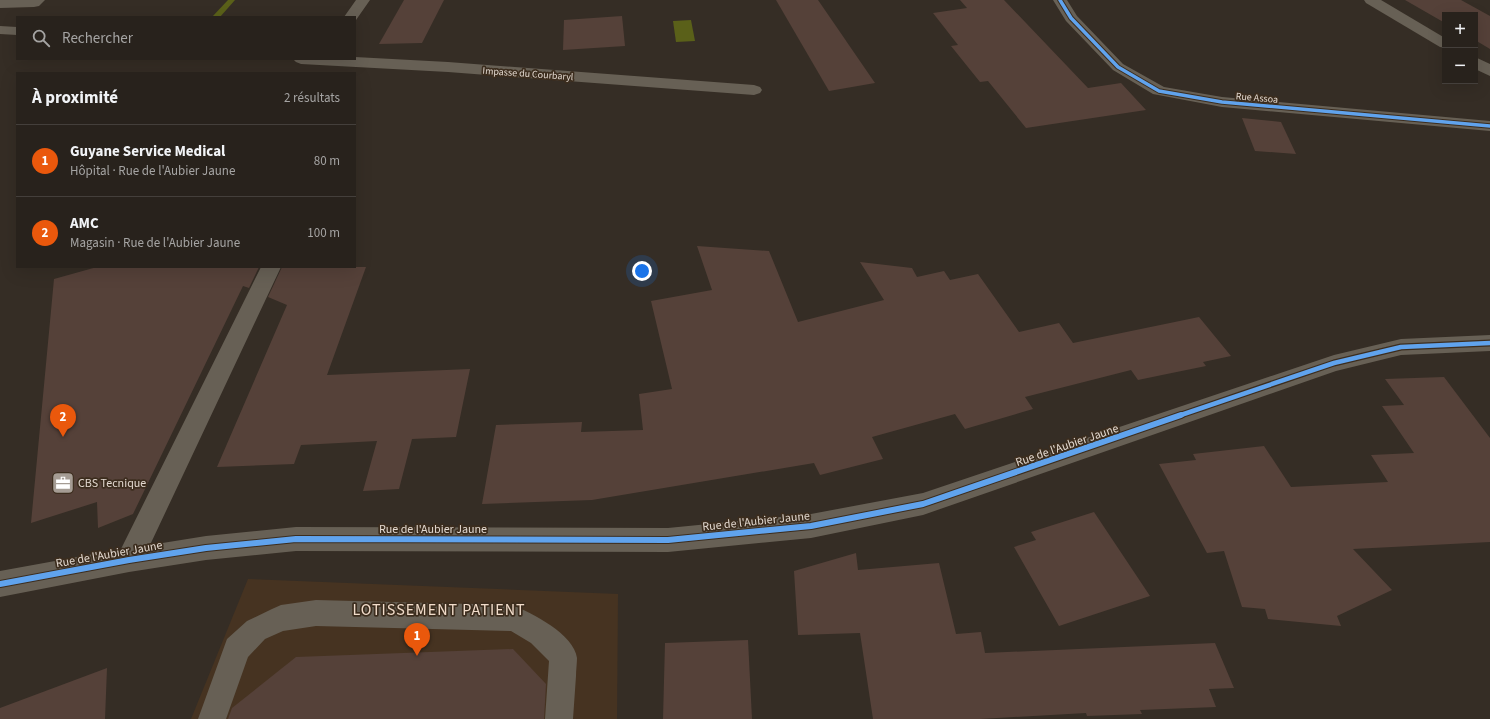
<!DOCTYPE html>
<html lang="fr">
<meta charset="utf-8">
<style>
body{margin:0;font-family:"Source Sans 3",sans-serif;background:#302a25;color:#f1f3f6}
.controls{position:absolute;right:12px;top:12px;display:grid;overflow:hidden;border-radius:0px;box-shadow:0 4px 16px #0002}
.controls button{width:36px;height:36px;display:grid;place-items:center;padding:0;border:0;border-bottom:1px solid #443f3b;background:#28221c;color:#f1f3f6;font:20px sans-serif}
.you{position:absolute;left:642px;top:271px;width:14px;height:14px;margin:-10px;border:3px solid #fff;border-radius:50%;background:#1a73e8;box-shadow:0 0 0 6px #1a73e833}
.badge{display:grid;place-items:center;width:26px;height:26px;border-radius:50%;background:#ea580c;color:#fff;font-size:13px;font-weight:700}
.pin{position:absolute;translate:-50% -33px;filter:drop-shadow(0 1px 2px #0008)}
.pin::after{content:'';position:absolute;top:21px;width:14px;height:12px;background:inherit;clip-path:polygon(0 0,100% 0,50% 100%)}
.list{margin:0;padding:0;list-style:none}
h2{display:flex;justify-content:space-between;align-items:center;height:52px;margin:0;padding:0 16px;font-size:17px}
h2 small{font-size:13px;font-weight:400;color:#a5a4a3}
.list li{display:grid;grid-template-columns:26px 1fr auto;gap:12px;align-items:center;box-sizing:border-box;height:72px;padding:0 16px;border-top:1px solid #443f3b}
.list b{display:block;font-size:15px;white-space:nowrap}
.list p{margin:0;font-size:13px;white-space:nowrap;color:#a5a4a3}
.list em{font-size:13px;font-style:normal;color:#a5a4a3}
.icon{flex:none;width:22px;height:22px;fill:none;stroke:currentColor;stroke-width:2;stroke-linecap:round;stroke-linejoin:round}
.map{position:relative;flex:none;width:1490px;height:719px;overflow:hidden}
.search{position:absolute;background:#28221c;box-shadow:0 4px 16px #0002;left:16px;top:16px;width:340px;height:44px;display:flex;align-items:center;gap:10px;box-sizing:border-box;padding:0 14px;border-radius:0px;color:#a5a4a3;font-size:15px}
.panel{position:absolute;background:#28221c;box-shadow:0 4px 16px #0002;left:16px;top:72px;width:340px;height:196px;border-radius:0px}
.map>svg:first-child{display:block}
.built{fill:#463321}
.water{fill:#5a6019}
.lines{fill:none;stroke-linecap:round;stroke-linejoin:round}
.stream{fill:#5a6019;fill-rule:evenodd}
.building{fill:#554139}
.service{fill:#676055;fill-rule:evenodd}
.minor{fill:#676055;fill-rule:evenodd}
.cycleway-far2-casing{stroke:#3c2d1e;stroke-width:5.5}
.cycleway-far1-casing{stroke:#3c2d1e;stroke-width:7}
.cycleway-casing{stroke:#3c2d1e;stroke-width:8}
.cycleway-far2{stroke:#60a3ed;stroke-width:3.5}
.cycleway-far1{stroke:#60a3ed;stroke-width:4.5}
.cycleway{stroke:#60a3ed;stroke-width:6}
.labels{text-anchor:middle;stroke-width:3.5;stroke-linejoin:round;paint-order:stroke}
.far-street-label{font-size:10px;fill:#e2d8cf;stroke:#3c2d1e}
.street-label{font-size:12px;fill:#e2d8cf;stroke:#3c2d1e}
.poi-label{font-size:12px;fill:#e2d8cf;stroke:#3c2d1e;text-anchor:start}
.near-neighbourhood-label{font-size:16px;letter-spacing:1px;fill:#f1dcca;stroke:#3c2d1e}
</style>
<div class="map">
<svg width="1490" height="719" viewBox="0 0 1490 719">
<rect width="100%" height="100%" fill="#352d25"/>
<!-- built -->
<polygon class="built" points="248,579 618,594 617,719 191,719"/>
<!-- water -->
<polygon class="water" points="691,20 695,41 676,42 673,21"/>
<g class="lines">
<!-- stream -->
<polygon class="stream" points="228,0 235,0 220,17 212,17"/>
</g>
<!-- building -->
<g class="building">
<polygon points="404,0 444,0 422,43 379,44"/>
<polygon points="776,0 818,0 875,83 829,91"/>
<polygon points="960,0 1004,0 1088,88 1121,83 1146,110 1026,128 988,81 980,82 951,46 958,45 933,13 967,8"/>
<polygon points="1405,0 1461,0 1490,16 1490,49 1475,40 1475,15 1445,15 1445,23"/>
<polygon points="622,16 625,46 563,50 564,20"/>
<polygon points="1242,118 1281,122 1296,154 1255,151"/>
<polygon points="697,246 769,251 798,322 884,300 860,262 912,268 917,277 944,271 950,280 978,274 1019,332 1059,323 1073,343 1199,317 1231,356 1203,362 1206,366 1162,375 1138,380 1131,370 1025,397 1033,409 965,429 955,414 872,437 883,459 820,475 814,463 592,500 482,504 496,425 582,422 581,432 643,430 639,394 672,389 651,301 712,290"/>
<polygon points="97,267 259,267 249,288 243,286 133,514 98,528 97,502 31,523 54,279"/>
<polygon points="282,267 366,267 327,375 470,369 456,437 412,439 399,489 363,491 377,441 301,445 294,464 217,467 287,305 268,297"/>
<polygon points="1444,377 1490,438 1490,542 1353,549 1392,590 1337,616 1341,626 1268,619 1265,609 1242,607 1224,551 1207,553 1159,464 1196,460 1193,454 1264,446 1291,487 1388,482 1371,455 1414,453 1382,406 1404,405 1385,379"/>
<polygon points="1094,512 1150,596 1059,626 1014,547 1036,540 1031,532"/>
<polygon points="856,553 858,570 939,563 956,634 981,632 985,653 1215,643 1234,688 1209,689 1216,707 1140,710 1142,714 1087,716 1086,713 980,719 873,719 860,633 798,635 794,571"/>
<polygon points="748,640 752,719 663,719 665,643"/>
<polygon points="513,649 546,684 544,719 228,719 232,708 296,657"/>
<polygon points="107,668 105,719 0,719 0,708"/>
</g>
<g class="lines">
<!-- service -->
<g class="service">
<polygon points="0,0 45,0 39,6 34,7 0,8"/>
<path d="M 316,600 L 512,605 C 532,613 574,634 577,658 C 577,663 576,670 576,676 C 575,690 574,705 573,719 L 545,719 L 549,661 L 531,643 L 511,631 L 316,626 L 283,631 L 265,639 L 248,657 L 226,719 L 198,719 L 227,639 L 247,621 L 272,609 L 281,605 Z"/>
</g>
<!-- minor -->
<g class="minor">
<polygon points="356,0 370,0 356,20 355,17 344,17"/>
<polygon points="1053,0 1067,0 1077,16 1123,64 1164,87 1222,97 1490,121 1490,131 1222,107 1153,94 1113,70 1066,21"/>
<polygon points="1364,0 1381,0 1445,38 1445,48 1440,47 1366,3"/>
<polygon points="0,26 17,27 17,35 0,34"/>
<polygon points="355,57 448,62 754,85 760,87 762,90 760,93 754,95 448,72 301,64 296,62 293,59 355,59"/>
<polygon points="1475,57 1490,64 1490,76 1475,69"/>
<polygon points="261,267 281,267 150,545 206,536 296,527 668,528 811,514 923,493 1334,355 1401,339 1490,335 1490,351 1401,355 1336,371 923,515 811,538 668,552 296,551 206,560 129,572 0,597 0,571 121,549"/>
</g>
<!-- cycleway-far2 casing -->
<g class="cycleway-far2-casing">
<polyline id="cycleway-far2" points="1060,0 1071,18 1118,67 1159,91 1222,102 1490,126"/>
</g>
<!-- cycleway-far1 casing -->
<g class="cycleway-far1-casing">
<polyline id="cycleway-far1" points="1178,416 1334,363 1401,347 1490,343"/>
</g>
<!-- cycleway casing -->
<g class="cycleway-casing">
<polyline id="cycleway" points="0,584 129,560 206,548 296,539 668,540 811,526 923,504 1181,415"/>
</g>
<!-- cycleway-far2 -->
<use href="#cycleway-far2" class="cycleway-far2"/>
<!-- cycleway-far1 -->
<use href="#cycleway-far1" class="cycleway-far1"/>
<!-- cycleway -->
<use href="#cycleway" class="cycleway"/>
</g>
<!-- icons -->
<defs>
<g id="office-square" transform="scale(1.15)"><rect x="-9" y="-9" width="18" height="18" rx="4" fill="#a59c94" stroke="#3c2d1e"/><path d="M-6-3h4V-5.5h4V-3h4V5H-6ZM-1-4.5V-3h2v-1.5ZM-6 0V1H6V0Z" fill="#fff"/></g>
</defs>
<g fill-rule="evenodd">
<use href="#office-square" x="63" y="483"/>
</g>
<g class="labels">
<!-- far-street labels -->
<g class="far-street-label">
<text transform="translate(528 73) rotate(4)" y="4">Impasse du Courbaryl</text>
<text transform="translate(1257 97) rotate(5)" y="4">Rue Assoa</text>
</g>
<!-- street labels -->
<g class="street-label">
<text transform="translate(1067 445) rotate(-19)" y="4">Rue de l'Aubier Jaune</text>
<text transform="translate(756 521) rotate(-6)" y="4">Rue de l'Aubier Jaune</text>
<text x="433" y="533">Rue de l'Aubier Jaune</text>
<text transform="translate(109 554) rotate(-10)" y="4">Rue de l'Aubier Jaune</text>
</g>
<!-- poi labels -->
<g class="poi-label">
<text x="78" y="487">CBS Tecnique</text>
</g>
<!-- near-neighbourhood labels -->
<g class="near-neighbourhood-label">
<text x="439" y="615">LOTISSEMENT PATIENT</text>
</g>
</g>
</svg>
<div class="controls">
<button>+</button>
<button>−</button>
</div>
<div class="you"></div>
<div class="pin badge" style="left:417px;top:656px">1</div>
<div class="pin badge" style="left:63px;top:437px">2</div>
<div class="search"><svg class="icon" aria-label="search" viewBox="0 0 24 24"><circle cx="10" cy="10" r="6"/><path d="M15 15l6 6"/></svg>Rechercher</div>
<section class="panel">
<h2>À proximité<small>2 résultats</small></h2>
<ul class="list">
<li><span class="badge">1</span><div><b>Guyane Service Medical</b><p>Hôpital · Rue de l'Aubier Jaune</p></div><em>80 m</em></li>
<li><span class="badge">2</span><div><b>AMC</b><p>Magasin · Rue de l'Aubier Jaune</p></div><em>100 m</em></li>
</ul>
</section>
</div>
